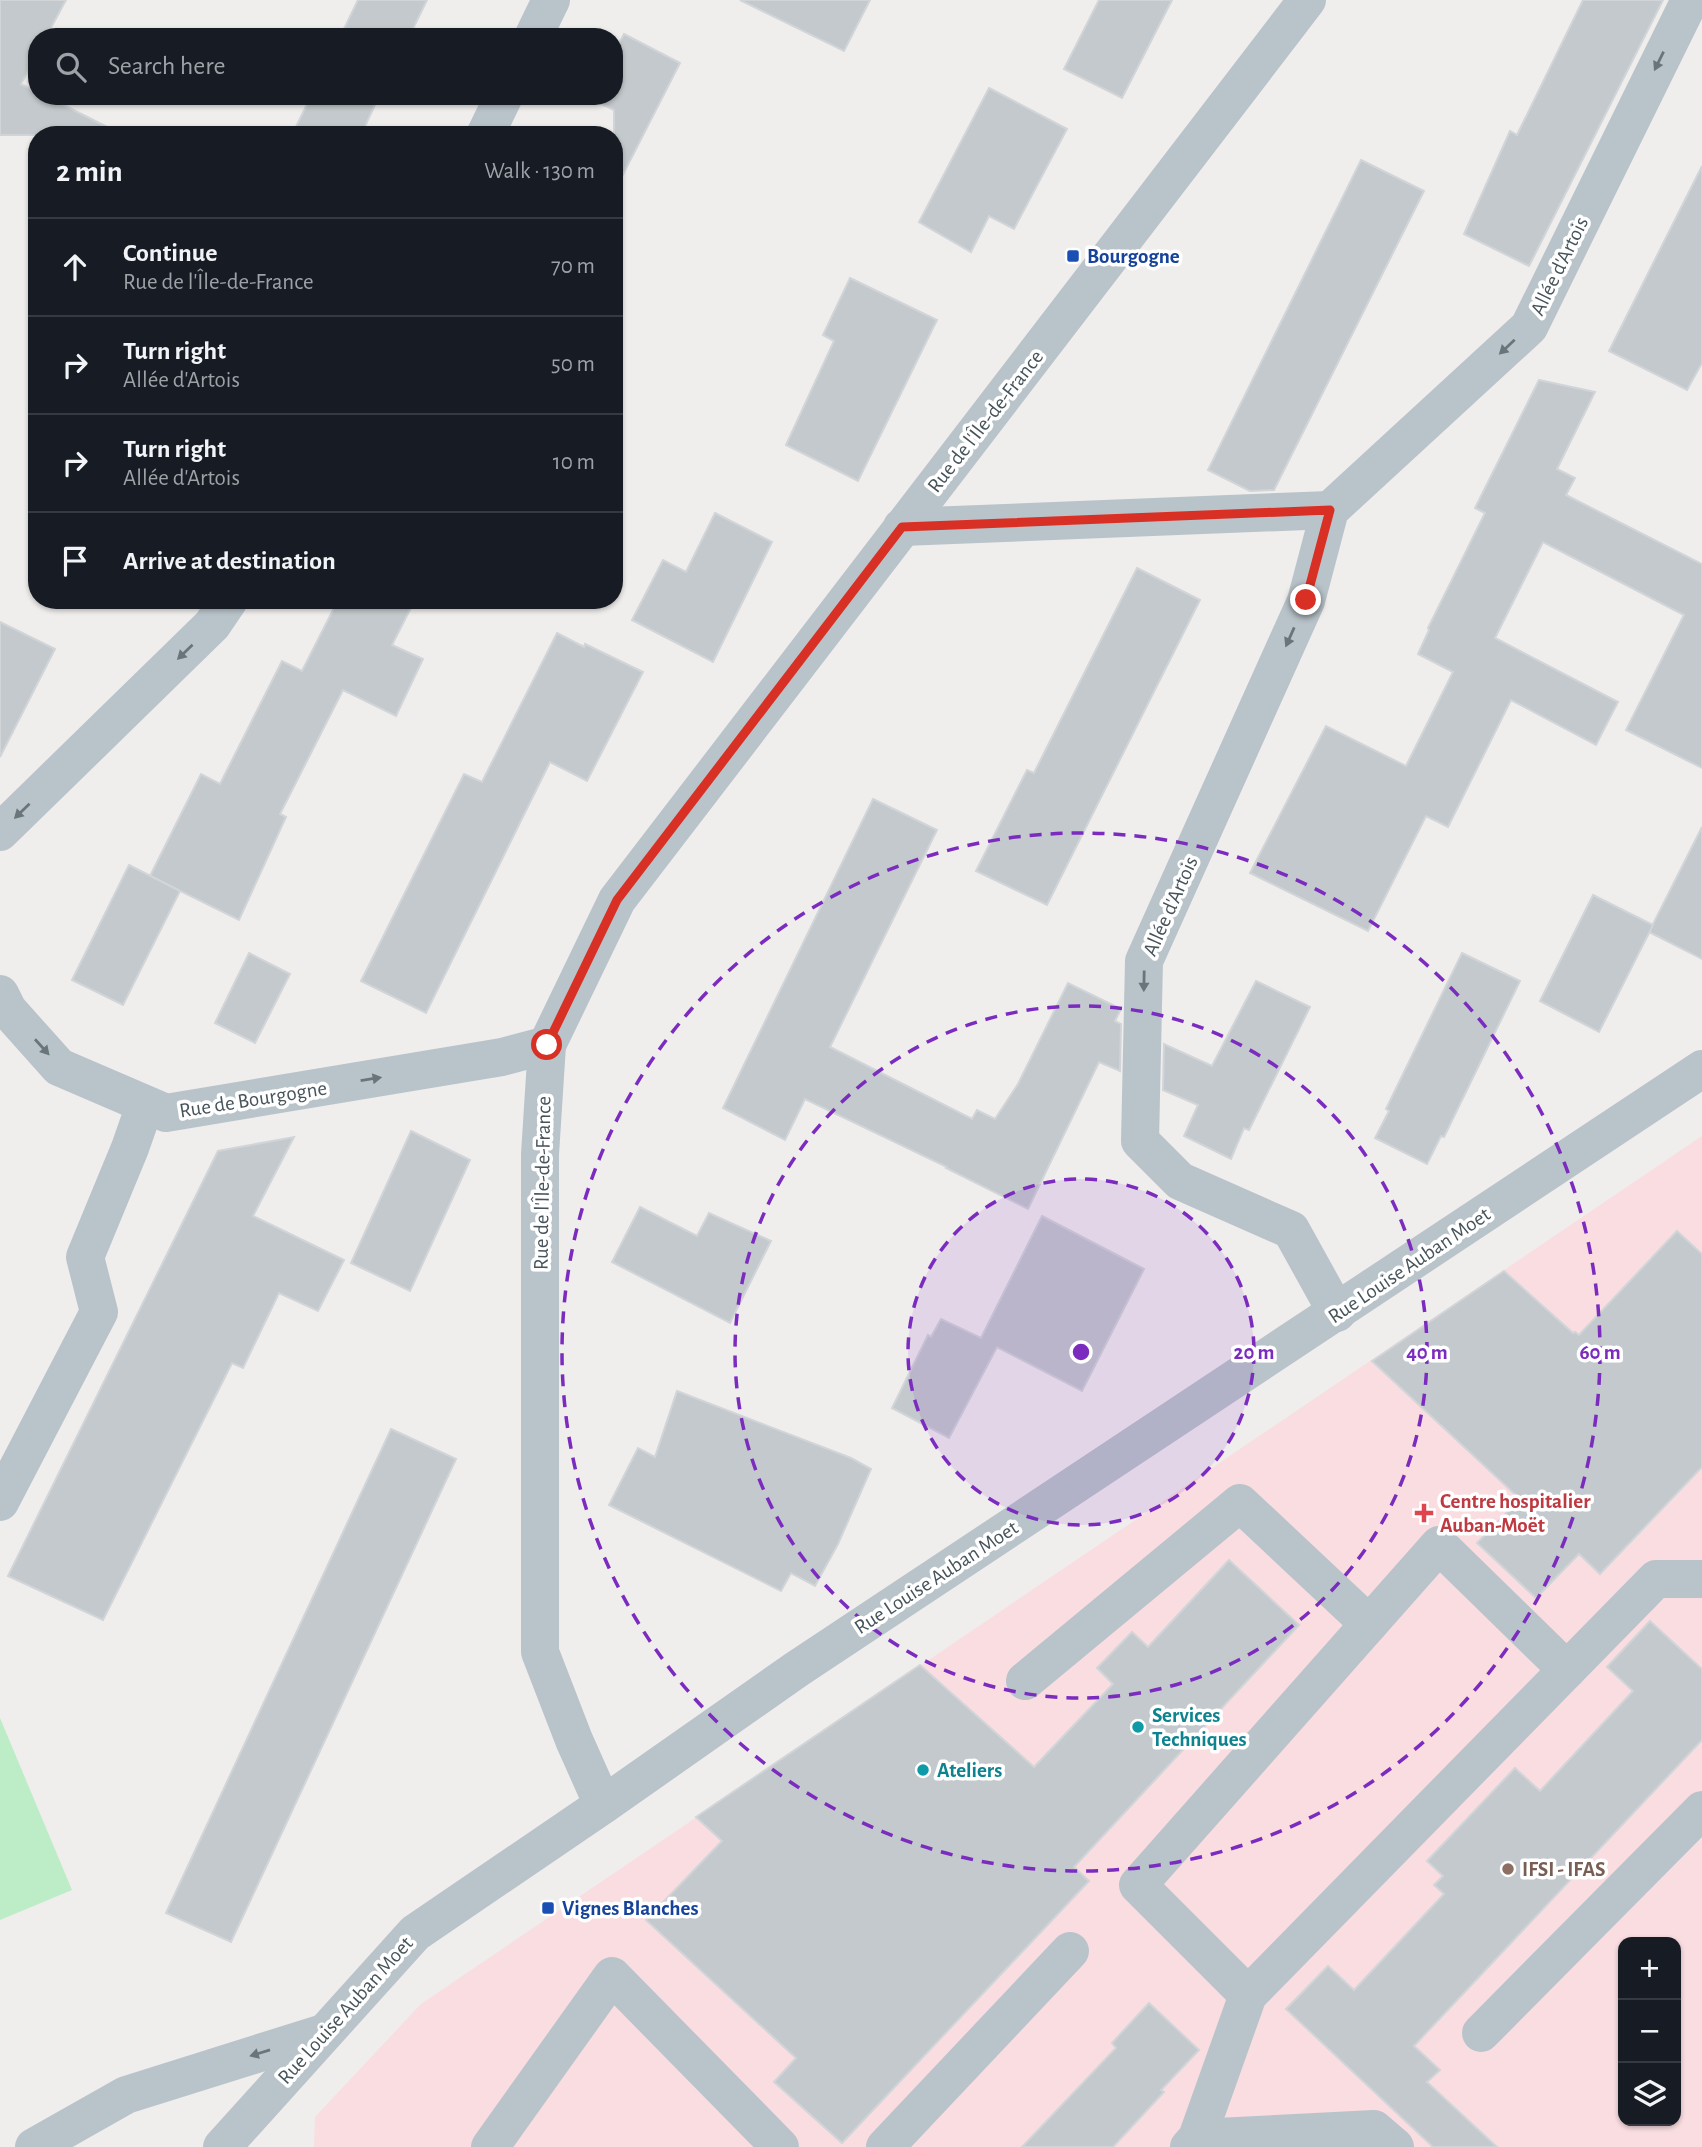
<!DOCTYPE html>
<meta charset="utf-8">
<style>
body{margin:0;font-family:"Alegreya Sans",sans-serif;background:#242831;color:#f1f3f6}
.controls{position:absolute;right:21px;bottom:21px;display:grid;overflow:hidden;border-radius:14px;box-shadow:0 2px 5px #0004}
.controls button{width:63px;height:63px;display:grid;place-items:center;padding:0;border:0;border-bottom:2px solid #363941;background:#171b24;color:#f1f3f6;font:35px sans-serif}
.stop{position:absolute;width:21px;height:21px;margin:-16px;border:5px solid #d93025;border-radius:50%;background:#fff}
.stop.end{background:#d93025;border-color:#fff;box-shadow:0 2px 7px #0008}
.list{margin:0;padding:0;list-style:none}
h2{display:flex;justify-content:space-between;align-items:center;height:91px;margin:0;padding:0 28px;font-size:30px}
h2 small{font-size:23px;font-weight:400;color:#9ea1a6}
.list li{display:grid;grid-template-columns:46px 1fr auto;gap:21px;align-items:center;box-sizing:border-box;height:98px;padding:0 28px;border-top:2px solid #363941}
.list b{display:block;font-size:26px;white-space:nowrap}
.list p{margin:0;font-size:23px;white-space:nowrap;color:#9ea1a6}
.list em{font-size:23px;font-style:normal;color:#9ea1a6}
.icon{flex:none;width:38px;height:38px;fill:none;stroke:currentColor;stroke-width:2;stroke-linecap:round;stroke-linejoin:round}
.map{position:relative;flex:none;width:1702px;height:2147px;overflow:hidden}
.search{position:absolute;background:#171b24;box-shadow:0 2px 5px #0004;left:28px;top:28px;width:595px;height:77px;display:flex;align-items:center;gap:18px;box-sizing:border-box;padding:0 24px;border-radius:28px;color:#9ea1a6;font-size:26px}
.panel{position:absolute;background:#171b24;box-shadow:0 2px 5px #0004;left:28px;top:126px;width:595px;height:483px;border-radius:28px}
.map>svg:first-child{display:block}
.medical{fill:#f9dde0;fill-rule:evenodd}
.green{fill:#bcedc6}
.building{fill:#c4c9cd;stroke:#d1d5d8;stroke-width:2}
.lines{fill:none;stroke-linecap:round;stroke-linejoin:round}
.minor{stroke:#b9c4ca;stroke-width:38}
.oneway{fill:#68767c}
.route{stroke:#d93025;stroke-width:9}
.ring{fill:none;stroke:#7b2cbf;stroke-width:3.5;stroke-dasharray:12 9}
.transit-dot{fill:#1a4fb4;stroke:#fff;stroke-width:2.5}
.health-dot{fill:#e0444e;stroke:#fff;stroke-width:2.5}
.culture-dot{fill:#0f9aa8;stroke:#fff;stroke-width:2.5}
.education-dot{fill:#8d6e63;stroke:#fff;stroke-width:2.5}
.labels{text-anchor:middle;stroke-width:7;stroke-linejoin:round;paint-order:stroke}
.transit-label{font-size:21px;font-weight:bold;fill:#164399;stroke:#fff;text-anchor:start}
.street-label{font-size:21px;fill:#46545a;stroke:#fff}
.health-label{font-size:21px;font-weight:bold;fill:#be3a42;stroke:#fff;text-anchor:start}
.culture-label{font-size:21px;font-weight:bold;fill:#0d838f;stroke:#fff;text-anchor:start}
.education-label{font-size:21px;font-weight:bold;fill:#785e54;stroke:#fff;text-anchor:start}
.centre{fill:#7b2cbf;stroke:#fff;stroke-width:3.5}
.ring-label{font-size:21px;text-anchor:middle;font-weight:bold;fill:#7b2cbf;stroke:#fff;stroke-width:7;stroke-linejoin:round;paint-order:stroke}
</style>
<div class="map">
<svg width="1702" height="2147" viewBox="0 0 1702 2147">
<rect width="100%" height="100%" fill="#f0eded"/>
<!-- medical -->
<path class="medical" d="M 1702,1136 L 1702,2147 L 314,2147 L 315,2117 L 421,2004 ZM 1623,1942 L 1676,1942 L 1676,2121 L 1623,2121 Z"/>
<!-- green -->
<polygon class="green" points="0,1718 72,1890 0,1920"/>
<!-- building -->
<g class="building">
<polygon points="0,0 66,0 46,37 37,37 37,55 21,84 37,92 37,96 46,96 123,135 0,135"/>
<polygon points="358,0 427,0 409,37 340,37"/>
<polygon points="740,0 870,0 844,51"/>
<polygon points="1099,0 1172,0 1122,98 1064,69"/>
<polygon points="1583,0 1663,0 1529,266 1464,234 1510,131 1517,135"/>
<polygon points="624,34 680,63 614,192 614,110 591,99 593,96 614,96 614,53"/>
<polygon points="989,88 1067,129 1014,229 989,216 971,252 919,222"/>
<polygon points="311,96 379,96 361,135 292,135"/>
<polygon points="1361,160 1424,191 1274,490 1250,491 1208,470"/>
<polygon points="1702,166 1702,363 1687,390 1609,351"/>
<polygon points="850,278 937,320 858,481 786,445 834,341 823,335"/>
<polygon points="1539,380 1595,392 1557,469 1575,478 1566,495 1702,564 1702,768 1626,730 1684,615 1543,542 1495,638 1618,702 1596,745 1511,700 1448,827 1426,816 1368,931 1250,873 1326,726 1406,766 1453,672 1418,654 1429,630 1428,628 1485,513 1475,508"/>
<polygon points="715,513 772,542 713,662 632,620 663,560 686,572"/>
<polygon points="1137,568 1200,600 1047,905 976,871 1027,770 1034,773"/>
<polygon points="338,600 415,600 392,645 423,659 396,716 343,690 280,814 286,817 239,920 150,876 201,774 220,784 282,661 302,671"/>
<polygon points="0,622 55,649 0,757"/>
<polygon points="557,633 584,647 585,644 643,672 587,781 550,762 426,1013 361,981 464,774 482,782"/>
<polygon points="873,799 937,830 830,1047 972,1119 977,1110 995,1119 1018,1084 1068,983 1121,1009 1115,1021 1121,1024 1120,1071 1099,1062 1028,1209 946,1168 947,1167 805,1099 785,1140 723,1108"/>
<polygon points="1702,827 1702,959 1649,932"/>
<polygon points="129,865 180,891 123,1005 72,980"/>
<polygon points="1593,895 1653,925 1599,1032 1540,1001"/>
<polygon points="249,953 290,974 255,1043 215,1023"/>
<polygon points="1462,953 1520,981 1444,1137 1441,1136 1427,1164 1375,1138 1389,1111 1386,1109"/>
<polygon points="1256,981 1310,1007 1249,1130 1244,1128 1231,1159 1184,1136 1198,1105 1163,1090 1164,1044 1212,1066"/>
<polygon points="411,1131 470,1160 410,1291 351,1263"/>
<polygon points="294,1137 253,1216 344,1260 318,1311 279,1293 243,1368 232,1363 103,1620 8,1576 218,1151"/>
<polygon points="640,1207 697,1236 709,1213 771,1241 730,1323 612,1262"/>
<polygon points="1042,1216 1144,1269 1082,1391 997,1347 949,1438 892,1408 928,1335 931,1337 941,1319 981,1338"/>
<polygon points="1677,1231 1702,1254 1702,1467 1600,1574 1579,1554 1536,1598 1477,1543 1520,1499 1372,1361 1504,1271 1573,1333 1575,1332 1579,1335"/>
<polygon points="677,1391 851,1458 871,1469 838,1544 815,1586 791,1573 781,1591 609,1505 638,1448 655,1457"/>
<polygon points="391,1429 456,1459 231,1942 166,1913"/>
<polygon points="1229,1560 1299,1625 1074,1867 1089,1881 842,2143 774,2082 796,2058 646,1920 722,1841 696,1817 920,1665 1034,1767 1113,1684 1097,1668 1132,1632 1148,1647"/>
<polygon points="1650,1621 1702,1669 1702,1740 1414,2046 1440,2070 1427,2082 1497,2147 1433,2147 1286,2009 1328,1966 1354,1990 1444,1894 1434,1885 1443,1876 1427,1861 1515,1768 1540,1791 1633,1691 1607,1667"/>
<polygon points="1149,2003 1199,2050 1161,2090 1164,2092 1113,2147 1022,2147 1116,2048 1112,2043"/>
</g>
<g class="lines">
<!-- minor -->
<g class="minor">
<polyline points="533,37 551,0"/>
<polyline points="485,135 504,96"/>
<polyline points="902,527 1330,510"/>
<polyline points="0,832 212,625 229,600"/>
<polyline points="0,994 8,1010 59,1067 166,1113 502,1057 547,1045"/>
<polyline points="1337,1313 1291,1230 1180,1181 1140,1141 1144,961 1306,601 1330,510 1529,327 1690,0"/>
<polyline points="0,1502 99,1312 85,1257 130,1148 145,1105"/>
<polyline points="1025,1681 1240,1503 1369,1624"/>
<polyline points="603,1805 574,1740 540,1652 540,1154 547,1045 617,900 1307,0"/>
<polyline points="1248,1995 1138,1885 1439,1545 1567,1670"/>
<polyline points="1481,2033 1702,1810"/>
<polyline points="1197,2138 1374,2129 1395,2147"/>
<polyline points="34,2147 126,2095 323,2033"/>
<polyline points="222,2147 415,1933 603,1805 797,1669 1702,1069"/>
<polyline points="490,2147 612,1976 780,2147"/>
<polyline points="885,2147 1070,1951"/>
<polyline points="1189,2147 1197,2138 1248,1995 1656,1579 1702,1579"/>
</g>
</g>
<!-- one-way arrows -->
<defs><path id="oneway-solid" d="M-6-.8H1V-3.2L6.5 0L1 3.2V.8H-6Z" transform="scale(1.75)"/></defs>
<g class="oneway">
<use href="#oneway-solid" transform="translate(1659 61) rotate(116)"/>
<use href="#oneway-solid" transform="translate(1507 347) rotate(137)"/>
<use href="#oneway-solid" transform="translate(1290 637) rotate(114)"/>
<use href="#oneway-solid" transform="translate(185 652) rotate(136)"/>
<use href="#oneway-solid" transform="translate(22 811) rotate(136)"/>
<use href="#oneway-solid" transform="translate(1144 981) rotate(91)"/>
<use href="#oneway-solid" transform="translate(42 1047) rotate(48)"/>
<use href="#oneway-solid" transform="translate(371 1079) rotate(-9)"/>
<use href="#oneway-solid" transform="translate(260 2053) rotate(163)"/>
</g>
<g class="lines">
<!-- route -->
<polyline class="route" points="547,1045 617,900 902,527 1330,510 1306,600"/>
</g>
<!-- distance rings -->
<circle cx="1081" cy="1352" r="173" fill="#7b2cbf" fill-opacity=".12"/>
<g class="ring">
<circle cx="1081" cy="1352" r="173"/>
<circle cx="1081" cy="1352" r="346"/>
<circle cx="1081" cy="1352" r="519"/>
</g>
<!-- markers -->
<g class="transit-dot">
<rect x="1066" y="249" width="14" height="14" rx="3.5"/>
<rect x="541" y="1901" width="14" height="14" rx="3.5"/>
</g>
<path class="health-dot" d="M1420.5 1502.5h7v7h7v7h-7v7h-7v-7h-7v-7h7z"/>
<g class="culture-dot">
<circle cx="1138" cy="1727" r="7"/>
<circle cx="923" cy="1770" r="7"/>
</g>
<circle class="education-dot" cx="1508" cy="1869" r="7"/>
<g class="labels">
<!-- transit labels -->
<g class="transit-label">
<text x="1087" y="263">Bourgogne</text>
<text x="562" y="1915">Vignes Blanches</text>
</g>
<!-- street labels -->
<g class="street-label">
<text transform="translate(1559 266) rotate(-64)" y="7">Allée d'Artois</text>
<text transform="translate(985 421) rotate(-52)" y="7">Rue de l'Île-de-France</text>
<text transform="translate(1170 906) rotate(-66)" y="7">Allée d'Artois</text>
<text transform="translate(253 1099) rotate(-9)" y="7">Rue de Bourgogne</text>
<text transform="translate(542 1183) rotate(-89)" y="7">Rue de l'Île-de-France</text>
<text transform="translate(1409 1265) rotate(-34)" y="7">Rue Louise Auban Moet</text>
<text transform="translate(936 1577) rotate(-33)" y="7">Rue Louise Auban Moet</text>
<text transform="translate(345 2010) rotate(-48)" y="7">Rue Louise Auban Moet</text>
</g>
<!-- health labels -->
<g class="health-label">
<text x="1440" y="1508">Centre hospitalier<tspan x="1440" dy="24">Auban-Moët</tspan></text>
</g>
<!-- culture labels -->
<g class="culture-label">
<text x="1152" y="1722">Services<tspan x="1152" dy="24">Techniques</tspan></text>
<text x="937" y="1777">Ateliers</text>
</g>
<!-- education labels -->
<g class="education-label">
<text x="1522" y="1876">IFSI - IFAS</text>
</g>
</g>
<circle cx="1081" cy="1352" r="10" class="centre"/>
<g class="ring-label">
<text x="1254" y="1359">20 m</text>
<text x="1427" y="1359">40 m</text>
<text x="1600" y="1359">60 m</text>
</g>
</svg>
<div class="controls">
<button>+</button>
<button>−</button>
<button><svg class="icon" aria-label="layers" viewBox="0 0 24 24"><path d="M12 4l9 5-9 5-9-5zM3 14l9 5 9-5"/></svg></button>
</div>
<div class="stop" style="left:547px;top:1045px"></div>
<div class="stop end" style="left:1306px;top:600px"></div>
<div class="search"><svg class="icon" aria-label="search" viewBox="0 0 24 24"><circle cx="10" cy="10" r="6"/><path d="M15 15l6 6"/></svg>Search here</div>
<section class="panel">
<h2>2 min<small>Walk · 130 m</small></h2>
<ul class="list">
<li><svg class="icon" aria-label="ahead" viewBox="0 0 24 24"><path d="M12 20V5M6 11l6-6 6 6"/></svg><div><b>Continue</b><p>Rue de l'Île-de-France</p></div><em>70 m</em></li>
<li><svg class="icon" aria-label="right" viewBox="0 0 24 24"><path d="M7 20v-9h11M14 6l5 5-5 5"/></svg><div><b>Turn right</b><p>Allée d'Artois</p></div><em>50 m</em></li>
<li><svg class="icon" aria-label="right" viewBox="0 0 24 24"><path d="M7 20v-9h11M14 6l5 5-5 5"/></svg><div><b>Turn right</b><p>Allée d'Artois</p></div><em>10 m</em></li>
<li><svg class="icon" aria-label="arrive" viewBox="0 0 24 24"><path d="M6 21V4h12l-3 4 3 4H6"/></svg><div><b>Arrive at destination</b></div></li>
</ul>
</section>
</div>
